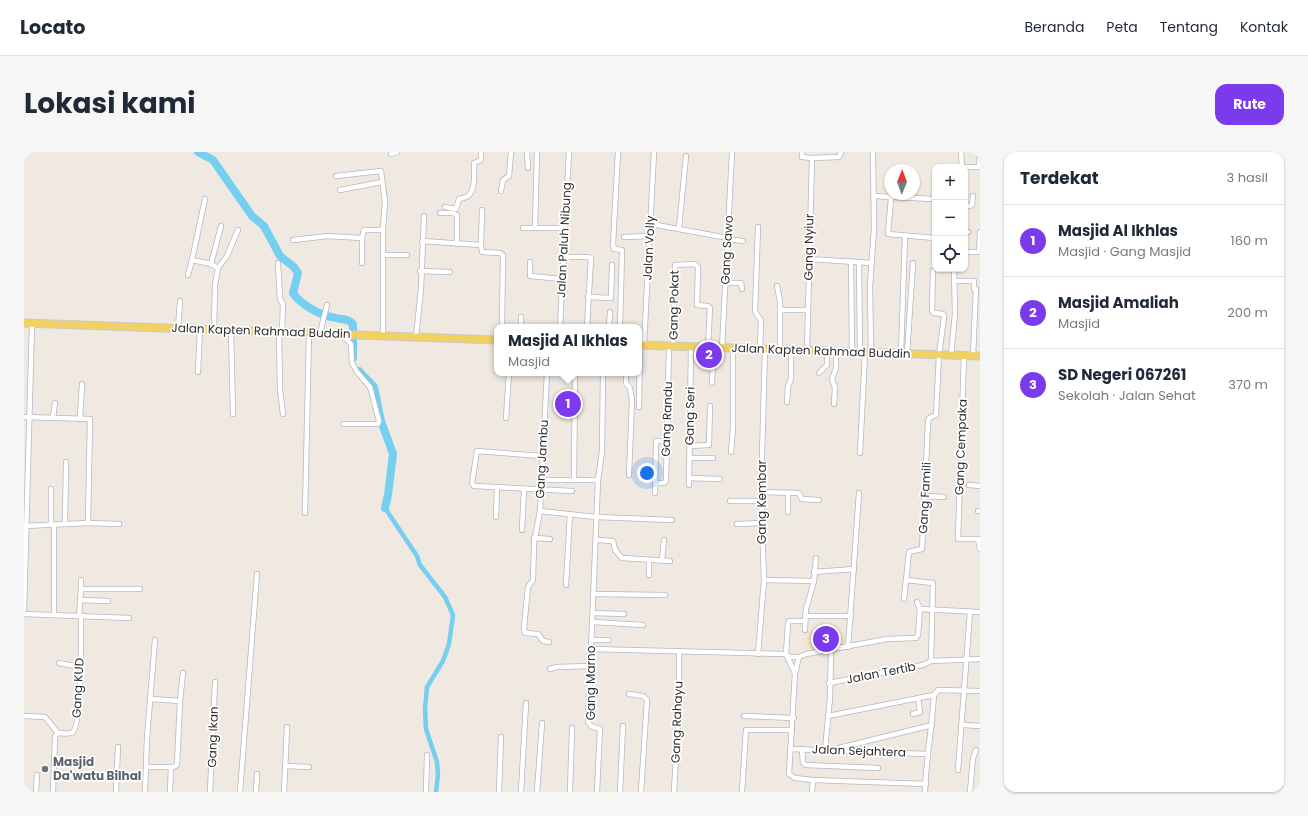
<!DOCTYPE html>
<html lang="id">
<meta charset="utf-8">
<style>
body{margin:0;font-family:Poppins,sans-serif;background:#f6f6f7;color:#1f2937}
.controls{position:absolute;right:12px;top:12px;display:grid;overflow:hidden;border-radius:8px;box-shadow:0 1px 3px #0004}
.controls button{width:36px;height:36px;display:grid;place-items:center;padding:0;border:0;border-bottom:1px solid #e0e1e3;background:#fff;color:#1f2937;font:20px sans-serif}
.compass{position:absolute;left:860px;top:12px;width:36px;height:36px;border-radius:50%;background:#fff;box-shadow:0 1px 3px #0004;rotate:1deg}
.you{position:absolute;left:623px;top:321px;width:14px;height:14px;margin:-10px;border:3px solid #fff;border-radius:50%;background:#1a73e8;box-shadow:0 0 0 6px #1a73e833}
.badge{display:grid;place-items:center;width:26px;height:26px;border-radius:50%;background:#7c3aed;color:#fff;font-size:13px;font-weight:700}
.pin{position:absolute;translate:-50% -50%;border:2px solid #fff;box-shadow:0 1px 4px #0006}
.popup{position:absolute;left:470px;top:172px;width:148px;height:52px;box-sizing:border-box;display:grid;place-content:center;border-radius:8px;background:#fff;filter:drop-shadow(0 1px 3px #0005);font-size:13px;white-space:nowrap;color:#747a83}
.popup b{font-size:15px;color:#1f2937}
.popup::after{content:'';position:absolute;left:50%;top:100%;margin-left:-8px;border:8px solid transparent;border-top-color:#fff}
.list{margin:0;padding:0;list-style:none}
h2{display:flex;justify-content:space-between;align-items:center;height:52px;margin:0;padding:0 16px;font-size:17px}
h2 small{font-size:13px;font-weight:400;color:#747a83}
.list li{display:grid;grid-template-columns:26px 1fr auto;gap:12px;align-items:center;box-sizing:border-box;height:72px;padding:0 16px;border-top:1px solid #e0e1e3}
.list b{display:block;font-size:15px;white-space:nowrap}
.list p{margin:0;font-size:13px;white-space:nowrap;color:#747a83}
.list em{font-size:13px;font-style:normal;color:#747a83}
.icon{flex:none;width:22px;height:22px;fill:none;stroke:currentColor;stroke-width:2;stroke-linecap:round;stroke-linejoin:round}
.map{position:relative;flex:none;width:956px;height:640px;overflow:hidden;border-radius:12px}
header{display:flex;align-items:center;gap:24px;box-sizing:border-box;height:56px;padding:0 20px;background:#fff;border-bottom:1px solid #e0e1e3}
header strong{font-size:19px}
nav{display:flex;gap:22px;margin-inline-start:auto;font-size:14px}
.intro{display:flex;align-items:center;justify-content:space-between;box-sizing:border-box;height:96px;padding:0 24px}
h1{margin:0;font-size:28px}
.button{padding:10px 18px;border-radius:12px;background:#7c3aed;color:#fff;font-size:14px;font-weight:700}
main{display:flex;gap:24px;padding:0 24px}
aside{flex:1;background:#fff;border-radius:12px;box-shadow:0 1px 3px #0004}
.map>svg:first-child{display:block}
.education{fill:#f0e6d1}
.lines{fill:none;stroke-linecap:round;stroke-linejoin:round}
.canal{stroke:#75cff0;stroke-width:4.5}
.river{stroke:#75cff0;stroke-width:8}
.street-tunnel{stroke:#c8c4bd;stroke-width:4.5;stroke-dasharray:4.5 2;stroke-linecap:butt}
.street-casing{stroke:#b4b7c1;stroke-width:6}
.primary-casing{stroke:#c9c9c9;stroke-width:9}
.street{stroke:#fff;stroke-width:4.5}
.primary{stroke:#f2d163;stroke-width:7}
.worship-dot{fill:#6b7280;stroke:#fff;stroke-width:1.5}
.labels{text-anchor:middle;stroke-width:3.5;stroke-linejoin:round;paint-order:stroke}
.street-label{font-size:12px;fill:#2e2e2e;stroke:#fff}
.worship-label{font-size:12px;font-weight:bold;fill:#5b616d;stroke:#fff;text-anchor:start}
</style>
<header>
<strong>Locato</strong>
<nav><a>Beranda</a><a>Peta</a><a>Tentang</a><a>Kontak</a></nav>
</header>
<div class="intro"><h1>Lokasi kami</h1><a class="button">Rute</a></div>
<main>
<div class="map">
<svg width="956" height="640" viewBox="0 0 956 640">
<rect width="100%" height="100%" fill="#efe9e1"/>
<!-- education -->
<polygon class="education" points="780,480 819,480 824,484 823,490 780,498"/>
<g class="lines">
<!-- canal -->
<polyline class="canal" points="361,356 393,404 396,413 421,445 429,463 425,492 419,509 403,535 401,557 402,577 413,610 414,622 412,640"/>
<!-- river -->
<g class="river">
<path d="M 174,0 L 189,8 L 228,64 L 240,74 L 256,104 L 270,115 L 274,121 L 269,141 C 277,153 297,164 312,166 C 319,168 323,166 329,172 L 329,206"/>
<polyline points="335,219 350,235 357,269 369,302 364,343 361,356"/>
</g>
<!-- street-tunnel -->
<polyline class="street-tunnel" points="692,207 694,200"/>
<!-- street casing -->
<g class="street-casing">
<g id="street">
<polyline points="503,0 504,16"/>
<polyline points="594,0 589,92 590,97 598,98 598,100 596,175"/>
<polyline points="778,0 778,5 788,6 783,199"/>
<polyline points="937,0 938,15"/>
<polyline points="367,2 373,0"/>
<polyline points="788,6 815,5 817,0"/>
<polyline points="938,15 956,15"/>
<polyline points="955,15 956,0"/>
<polyline points="312,24 357,19 361,50 359,76 359,184"/>
<polyline points="316,38 358,30"/>
<polyline points="477,39 479,28 485,24 487,0"/>
<polyline points="849,44 909,47"/>
<polyline points="867,46 864,82 911,86"/>
<polyline points="181,47 168,108 187,112 194,116 191,133 190,178"/>
<path d="M 421,55 L 432,57 L 435,47 C 438,46 442,46 444,44 C 452,37 450,20 450,11 L 457,8 L 457,0"/>
<polyline points="941,55 948,53 949,44"/>
<polyline points="416,61 429,61 433,63 433,92"/>
<polyline points="627,72 704,86"/>
<polyline points="734,75 731,159 737,169 736,197"/>
<polyline points="499,76 541,76"/>
<polyline points="511,76 513,0"/>
<polyline points="655,76 662,4"/>
<polyline points="941,80 944,80"/>
<polyline points="600,85 626,84"/>
<polyline points="703,87 719,89"/>
<polyline points="269,88 304,84 338,86 340,78 356,78 359,76"/>
<polyline points="398,89 457,93 458,58"/>
<polyline points="457,93 458,100 476,101 479,103 478,175"/>
<polyline points="941,100 955,100 956,80"/>
<polyline points="359,103 383,103"/>
<polyline points="539,105 564,105 567,106 563,175"/>
<polyline points="785,107 847,111"/>
<polyline points="827,109 828,200"/>
<polyline points="506,110 506,124 538,127"/>
<polyline points="835,110 836,200"/>
<polyline points="254,111 256,147 259,152 258,180"/>
<polyline points="338,111 338,86"/>
<polyline points="187,112 197,74"/>
<polyline points="194,116 203,104 214,78"/>
<polyline points="396,119 426,120"/>
<polyline points="164,123 168,108"/>
<polyline points="931,129 950,129 950,137 952,137 949,204"/>
<polyline points="701,131 717,131 718,137"/>
<polyline points="753,134 756,149 756,198"/>
<polyline points="564,145 587,146 588,113"/>
<polyline points="756,158 784,158"/>
<polyline points="497,165 497,175"/>
<polyline points="536,175 545,0"/>
<polyline points="585,175 586,160"/>
<polyline points="154,176 156,149"/>
<polyline points="207,178 209,262"/>
<polyline points="255,180 256,238 259,262"/>
<polyline points="296,181 303,153"/>
<polyline points="317,182 327,192 328,211 333,220 346,235 355,269 354,272 319,272"/>
<polyline points="392,185 397,137 400,64"/>
<polyline points="620,193 630,0"/>
<polyline points="649,194 651,113 671,112 674,115 673,153 684,154 686,156 684,195"/>
<polyline points="698,196 708,0"/>
<polyline points="847,201 846,134 850,77 849,0"/>
<polyline points="877,202 881,84"/>
<polyline points="883,202 889,111"/>
<polyline points="927,204 931,162 930,117"/>
<polyline points="940,204 934,387 954,387 956,397"/>
<polyline points="174,220 176,177"/>
<polyline points="523,221 516,359 510,391 509,428 504,435 500,476 501,481 514,482 519,489 525,490"/>
<polyline points="602,221 602,231 606,236 608,248 605,323"/>
<polyline points="795,221 803,213 803,199"/>
<polyline points="688,231 689,209 692,207"/>
<polyline points="763,250 764,234 767,227 767,198"/>
<polyline points="810,252 811,236 808,227 812,216 812,200"/>
<polyline points="615,255 616,193"/>
<polyline points="0,265 66,267 64,371"/>
<polyline points="29,265 31,251"/>
<polyline points="56,266 58,232"/>
<polyline points="482,266 485,221"/>
<polyline points="666,294 685,293 686,254"/>
<polyline points="707,300 709,275 709,196"/>
<polyline points="836,301 841,201"/>
<polyline points="518,304 453,299 448,331 450,334 548,339"/>
<polyline points="666,306 689,306"/>
<polyline points="665,326 696,327"/>
<polyline points="518,328 574,328"/>
<polyline points="550,328 551,221"/>
<polyline points="631,331 640,331 642,329 645,194"/>
<polyline points="665,333 667,194"/>
<polyline points="945,333 956,334"/>
<polyline points="737,340 775,341 778,347 795,348"/>
<polyline points="631,341 632,289 643,289"/>
<polyline points="901,344 920,345"/>
<polyline points="706,349 737,349"/>
<polyline points="516,359 572,365 648,368"/>
<polyline points="954,359 956,359"/>
<polyline points="764,360 764,341"/>
<polyline points="281,361 285,181"/>
<polyline points="472,365 473,335"/>
<polyline points="41,372 42,310"/>
<polyline points="713,372 738,371"/>
<polyline points="27,373 27,337"/>
<polyline points="0,374 64,371 95,372"/>
<polyline points="498,378 500,337"/>
<polyline points="510,386 526,387"/>
<polyline points="572,388 589,389 591,398 598,406 646,409"/>
<polyline points="638,408 640,388"/>
<polyline points="790,420 830,417"/>
<polyline points="625,423 625,408"/>
<polyline points="740,428 790,429 783,454 782,456 781,478"/>
<polyline points="790,429 792,406"/>
<polyline points="542,433 546,362"/>
<polyline points="57,437 57,428"/>
<polyline points="570,442 641,443"/>
<polyline points="880,447 882,428"/>
<polyline points="56,448 84,449"/>
<polyline points="893,450 896,457"/>
<polyline points="0,458 8,172"/>
<polyline points="569,461 600,462"/>
<polyline points="0,462 105,466"/>
<polyline points="30,463 30,374"/>
<polyline points="55,464 57,437 116,437"/>
<polyline points="781,464 827,464"/>
<polyline points="781,469 765,469 764,472 762,502 771,521 765,622 771,626 789,628 902,632"/>
<polyline points="569,470 619,473"/>
<polyline points="567,488 585,488"/>
<polyline points="824,495 835,341"/>
<polyline points="567,497 762,502 766,505 775,505"/>
<polyline points="734,502 740,428 737,340 741,197"/>
<polyline points="907,509 909,431 882,428 885,400 898,397 904,270 905,266 912,263 915,203 920,165 919,162 910,161 908,159 909,119"/>
<polyline points="35,511 56,515"/>
<polyline points="526,517 533,515 567,514"/>
<polyline points="771,521 775,505 782,502 863,487 892,486 894,483 896,457 956,460"/>
<polyline points="805,531 899,513 907,509 956,507"/>
<polyline points="605,542 619,544 623,548 617,640"/>
<polyline points="910,543 914,538 956,539"/>
<polyline points="156,549 159,521"/>
<polyline points="889,562 896,560 894,546"/>
<polyline points="0,564 21,565 34,581"/>
<polyline points="720,564 770,566"/>
<path d="M 804,564 L 910,543 C 908,575 902,607 901,640"/>
<polyline points="939,573 956,574"/>
<polyline points="815,596 908,573"/>
<polyline points="766,597 903,602"/>
<polyline points="778,597 779,611 782,613 854,616"/>
<polyline points="801,598 806,546 807,498"/>
<polyline points="261,614 285,615"/>
<polyline points="122,615 150,615 153,613 156,549 127,547"/>
<polyline points="934,618 946,460"/>
<polyline points="12,640 13,623"/>
<path d="M 29,640 L 31,584 L 34,581 C 38,581 46,583 49,580 C 58,571 57,481 57,464"/>
<polyline points="92,640 94,595"/>
<polyline points="121,640 123,586 131,488"/>
<polyline points="146,640 147,615"/>
<polyline points="186,640 191,530"/>
<polyline points="216,640 233,422"/>
<polyline points="232,640 233,622"/>
<polyline points="260,640 263,575"/>
<polyline points="402,640 403,603"/>
<polyline points="475,640 477,585"/>
<polyline points="497,640 502,551"/>
<polyline points="513,640 518,571"/>
<polyline points="546,640 548,576"/>
<polyline points="573,640 576,577 567,574 564,570 574,328 578,299 579,221"/>
<polyline points="596,640 599,574"/>
<polyline points="650,640 655,553 655,500"/>
<polyline points="718,640 722,578 768,578"/>
<polyline points="788,640 789,628"/>
<polyline points="946,640 949,606 952,598"/>
</g>
</g>
<!-- primary casing -->
<g class="primary-casing">
<g id="primary">
<polyline points="0,171 473,188"/>
<polyline points="615,193 956,204"/>
</g>
</g>
<!-- street -->
<use href="#street" class="street"/>
<!-- primary -->
<use href="#primary" class="primary"/>
</g>
<!-- markers -->
<circle class="worship-dot" cx="21" cy="617" r="4"/>
<g class="labels">
<!-- street labels -->
<g class="street-label">
<text transform="translate(540 88) rotate(-87)" y="4">Jalan Paluh Nibung</text>
<text transform="translate(785 95) rotate(-89)" y="4">Gang Nyiur</text>
<text transform="translate(625 96) rotate(-87)" y="4">Jalan Volly</text>
<text transform="translate(703 98) rotate(-87)" y="4">Gang Sawo</text>
<text transform="translate(650 153) rotate(-89)" y="4">Gang Pokat</text>
<text transform="translate(237 179) rotate(2)" y="4">Jalan Kapten Rahmad Buddin</text>
<text transform="translate(797 199) rotate(2)" y="4">Jalan Kapten Rahmad Buddin</text>
<text transform="translate(666 264) rotate(-89)" y="4">Gang Seri</text>
<text transform="translate(643 267) rotate(-88)" y="4">Gang Randu</text>
<text transform="translate(937 295) rotate(-88)" y="4">Gang Cempaka</text>
<text transform="translate(518 307) rotate(-87)" y="4">Gang Jambu</text>
<text transform="translate(901 346) rotate(-87)" y="4">Gang Famili</text>
<text transform="translate(738 350) rotate(-90)" y="4">Gang Kembar</text>
<text transform="translate(857 521) rotate(-11)" y="4">Jalan Tertib</text>
<text transform="translate(567 531) rotate(-90)" y="4">Gang Marno</text>
<text transform="translate(54 536) rotate(-87)" y="4">Gang KUD</text>
<text transform="translate(653 570) rotate(-88)" y="4">Gang Rahayu</text>
<text transform="translate(189 585) rotate(-88)" y="4">Gang Ikan</text>
<text transform="translate(835 599) rotate(2)" y="4">Jalan Sejahtera</text>
</g>
<!-- worship labels -->
<g class="worship-label">
<text x="29" y="614">Masjid<tspan x="29" dy="14">Da'watu Bilhal</tspan></text>
</g>
</g>
</svg>
<div class="controls">
<button>+</button>
<button>−</button>
<button><svg class="icon" aria-label="locate" viewBox="0 0 24 24"><circle cx="12" cy="12" r="6"/><path d="M12 2v4M12 18v4M2 12h4M18 12h4"/></svg></button>
</div>
<svg class="compass" viewBox="-18 -18 36 36"><path d="M0-13l5 13h-10z" fill="#e53935"/><path d="M0 13l5-13h-10z" fill="#747a83"/></svg>
<div class="you"></div>
<div class="pin badge" style="left:544px;top:252px">1</div>
<div class="popup"><b>Masjid Al Ikhlas</b>Masjid</div>
<div class="pin badge" style="left:685px;top:203px">2</div>
<div class="pin badge" style="left:802px;top:487px">3</div>
</div>
<aside>
<h2>Terdekat<small>3 hasil</small></h2>
<ul class="list">
<li><span class="badge">1</span><div><b>Masjid Al Ikhlas</b><p>Masjid · Gang Masjid</p></div><em>160 m</em></li>
<li><span class="badge">2</span><div><b>Masjid Amaliah</b><p>Masjid</p></div><em>200 m</em></li>
<li><span class="badge">3</span><div><b>SD Negeri 067261</b><p>Sekolah · Jalan Sehat</p></div><em>370 m</em></li>
</ul>
</aside>
</main>
